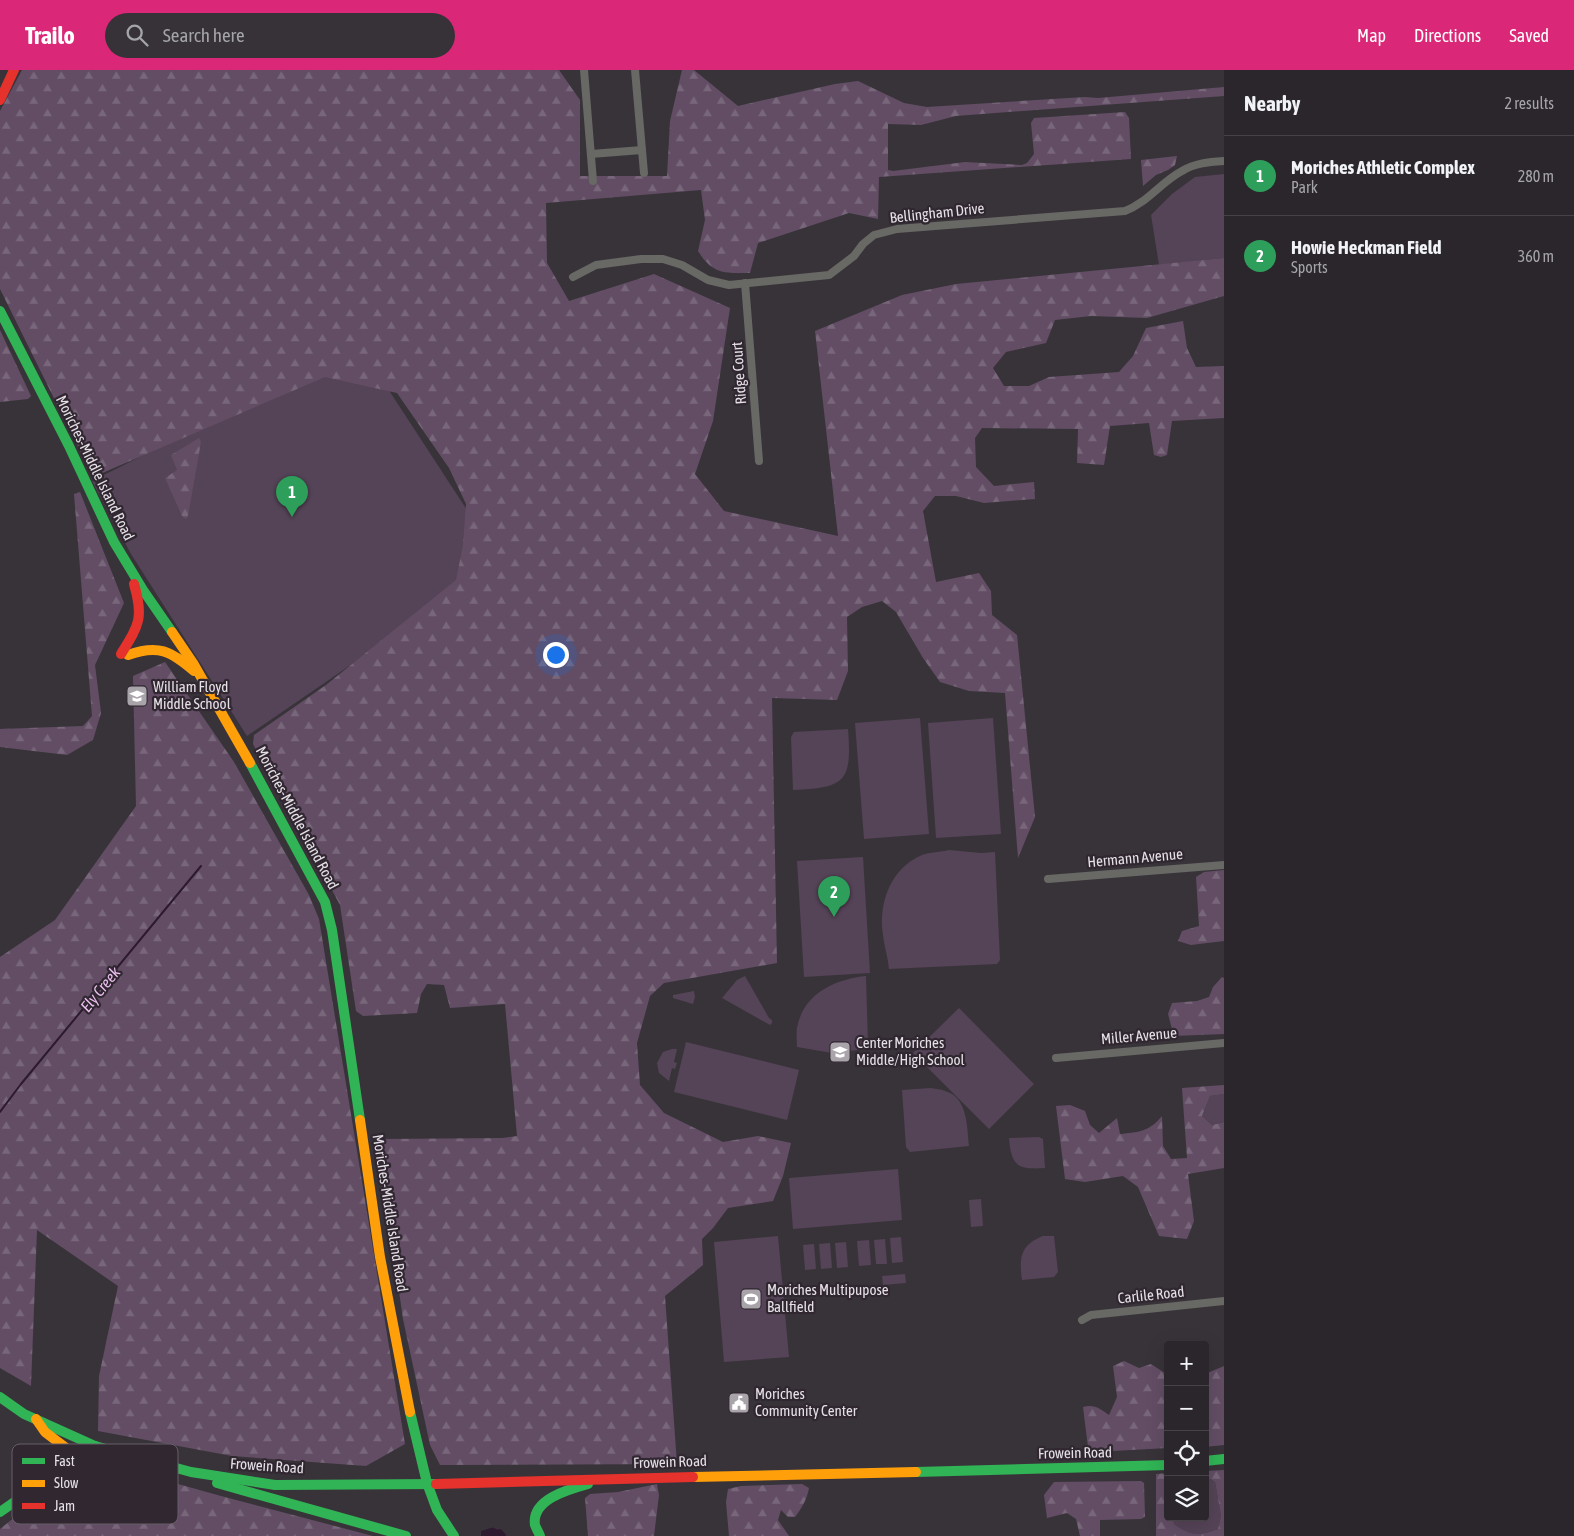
<!DOCTYPE html>
<meta charset="utf-8">
<style>
body{margin:0;font-family:"Asap Condensed",sans-serif;background:#363237;color:#f1f3f6}
.controls{position:absolute;right:15px;bottom:15px;display:grid;overflow:hidden;border-radius:5px;box-shadow:0 5px 20px #0002}
.controls button{width:45px;height:45px;display:grid;place-items:center;padding:0;border:0;border-bottom:1px solid #464347;background:#2a262b;color:#f1f3f6;font:25px sans-serif}
.you{position:absolute;left:555px;top:584px;width:18px;height:18px;margin:-12px;border:4px solid #fff;border-radius:50%;background:#1a73e8;box-shadow:0 0 0 8px #1a73e833}
.badge{display:grid;place-items:center;width:32px;height:32px;border-radius:50%;background:#db2777;color:#fff;font-size:16px;font-weight:700}
.pin{position:absolute;translate:-50% -41px;filter:drop-shadow(0 1px 2px #0008)}
.pin::after{content:'';position:absolute;top:26px;width:18px;height:15px;background:inherit;clip-path:polygon(0 0,100% 0,50% 100%)}
.list{margin:0;padding:0;list-style:none}
h2{display:flex;justify-content:space-between;align-items:center;height:65px;margin:0;padding:0 20px;font-size:21px}
h2 small{font-size:16px;font-weight:400;color:#a5a5a9}
.list li{display:grid;grid-template-columns:32px 1fr auto;gap:15px;align-items:center;box-sizing:border-box;height:80px;padding:0 20px;border-top:1px solid #464347}
.list b{display:block;font-size:19px;white-space:nowrap}
.list p{margin:0;font-size:16px;white-space:nowrap;color:#a5a5a9}
.list em{font-size:16px;font-style:normal;color:#a5a5a9}
.icon{flex:none;width:28px;height:28px;fill:none;stroke:currentColor;stroke-width:2;stroke-linecap:round;stroke-linejoin:round}
.map{position:relative;flex:none;width:1224px;height:1466px;overflow:hidden}
header{display:flex;align-items:center;gap:30px;box-sizing:border-box;height:70px;padding:0 25px;background:#db2777;color:#fff}
header strong{font-size:24px}
nav{display:flex;gap:28px;margin-inline-start:auto;font-size:18px}
.search{width:350px;height:45px;background:#363237;display:flex;align-items:center;gap:12px;box-sizing:border-box;padding:0 18px;border-radius:28px;color:#a5a5a9;font-size:19px}
main{display:flex}
aside{flex:1;background:#2a262b}
.map>svg:first-child{display:block}
.green{fill:#554357}
.forest{fill:url(#forest-firs)}
.water{fill:url(#water-ripples)}
.lines{fill:none;stroke-linecap:round;stroke-linejoin:round}
.stream{stroke:#2d1a2f;stroke-width:2}
.street{stroke:#686864;stroke-width:8}
.fast{stroke:#30b455;stroke-width:10}
.slow{stroke:#ff9f0a;stroke-width:10}
.jam{stroke:#e5322d;stroke-width:10}
.labels{text-anchor:middle;stroke-width:4.5;stroke-linejoin:round;paint-order:stroke}
.street-label{font-size:15px;fill:#e6e0e7;stroke:#302731}
.poi-label{font-size:15px;fill:#e6e0e7;stroke:#302731;text-anchor:start}
.water-label{font-size:16px;font-style:italic;fill:#ecbff0;stroke:#302731}
.key{fill:#302731;stroke:#675e68;stroke-width:1}
.key-label{font-size:14px;fill:#e6e0e7}
</style>
<header>
<strong>Trailo</strong>
<div class="search"><svg class="icon" aria-label="search" viewBox="0 0 24 24"><circle cx="10" cy="10" r="6"/><path d="M15 15l6 6"/></svg>Search here</div>
<nav><a>Map</a><a>Directions</a><a>Saved</a></nav>
</header>
<main>
<div class="map">
<svg width="1224" height="1466" viewBox="0 0 1224 1466">
<defs>
<pattern id="forest-firs" width="22" height="20" patternUnits="userSpaceOnUse" patternTransform="scale(1.25)"><rect width="22" height="20" fill="#624d65"/><path d="M5 1l3.5 6h-7zM16 11l3.5 6h-7z" fill="#78667b"/></pattern>
<pattern id="water-ripples" width="26" height="14" patternUnits="userSpaceOnUse" patternTransform="scale(1.25)"><rect width="26" height="14" fill="#2d1a2f"/><path d="M2 4q2-2 4 0t4 0M15 11q2-2 4 0t4 0" fill="none" stroke="#4b3b4d"/></pattern>
</defs>
<rect width="100%" height="100%" fill="#383339"/>
<!-- green -->
<g class="green">
<polygon points="1224,104 1224,188 1159,195 1151,145 1172,124 1195,107"/>
<polygon points="360,276 501,492 247,666 131,484 92,411"/>
<polygon points="920,648 929,764 864,769 855,653"/>
<polygon points="993,648 1001,764 936,768 928,653"/>
<path d="M 848,659 C 852,711 846,718 793,720 L 791,667 L 794,662 Z"/>
<path d="M 949,780 L 981,783 L 995,782 L 1000,890 L 997,894 L 889,899 C 888,887 884,876 883,865 C 878,833 891,798 922,785 C 930,782 941,782 949,780 Z"/>
<polygon points="863,787 870,903 804,907 797,791"/>
<polygon points="745,906 769,948 772,950 772,953 770,955 722,928 737,910"/>
<path d="M 866,906 L 868,975 L 865,979 L 832,983 L 797,977 C 797,971 796,964 797,958 C 803,924 835,909 866,906 Z"/>
<polygon points="694,921 695,927 693,934 673,928 673,925"/>
<polygon points="959,938 1034,1014 989,1059 913,983"/>
<polygon points="686,972 799,1000 787,1050 674,1022"/>
<polygon points="672,979 677,979 674,992 677,993 675,999 672,998 669,1011 659,1003 657,993 663,982"/>
<path d="M 930,1018 C 935,1019 941,1019 945,1021 C 968,1027 967,1058 969,1076 L 910,1082 L 906,1077 L 902,1020 Z"/>
<polygon points="1224,1024 1224,1052 1212,1055 1202,1046 1210,1026"/>
<path d="M 1039,1067 L 1043,1069 L 1045,1098 C 1018,1100 1011,1096 1009,1068 Z"/>
<polygon points="898,1099 902,1150 793,1159 789,1108"/>
<polygon points="981,1129 983,1156 971,1157 969,1130"/>
<polygon points="778,1166 789,1287 724,1292 714,1172"/>
<path d="M 1043,1166 L 1054,1166 L 1058,1202 L 1054,1207 L 1022,1210 C 1019,1188 1020,1175 1043,1166 Z"/>
<polygon points="901,1167 903,1192 892,1193 890,1168"/>
<polygon points="885,1169 887,1194 876,1194 874,1170"/>
<polygon points="869,1170 871,1195 859,1196 857,1171"/>
<polygon points="846,1172 848,1197 837,1198 835,1173"/>
<polygon points="830,1173 832,1198 821,1199 819,1174"/>
<polygon points="814,1174 816,1199 805,1200 803,1175"/>
<polygon points="905,1204 906,1213 883,1215 882,1206"/>
<path d="M 1210,1409 L 1215,1412 L 1221,1446 L 1218,1459 C 1198,1466 1191,1466 1174,1454 L 1173,1447 L 1205,1447 L 1205,1413 Z"/>
</g>
<!-- forest -->
<g class="forest">
<path d="M 22,0 L 559,0 L 580,30 L 580,106 L 667,106 L 670,51 L 682,0 L 694,0 L 738,36 L 835,14 L 858,11 L 904,33 L 927,37 L 1085,27 L 1098,28 L 1224,17 L 1224,26 L 956,46 L 921,55 L 888,54 L 888,100 L 893,101 L 965,92 L 1022,95 L 1027,93 L 1034,84 L 1031,53 L 1034,48 L 1125,42 L 1129,48 L 1131,89 L 879,107 L 878,149 L 849,143 L 758,173 L 750,203 C 725,203 713,205 698,181 L 705,150 L 701,120 L 546,133 L 547,193 L 569,231 L 654,204 L 730,238 L 713,351 L 695,404 L 724,441 L 838,466 L 815,261 L 902,225 L 956,214 L 1224,188 L 1224,226 L 1147,248 L 1091,246 L 1055,250 L 1046,273 L 1006,282 L 993,298 L 1004,316 L 1029,316 L 1049,307 L 1119,302 L 1133,286 L 1146,258 L 1183,251 L 1187,278 L 1196,297 L 1224,296 L 1224,348 L 1172,351 L 1167,385 L 1161,387 L 1154,385 L 1149,353 L 1110,356 L 1104,395 L 1077,393 L 1078,359 L 982,358 L 975,368 L 976,397 L 994,416 L 1034,412 L 1035,429 L 984,433 L 956,426 L 935,426 L 923,441 L 936,512 L 979,503 L 991,521 L 992,545 L 1017,565 L 1035,747 L 1018,788 L 1005,623 L 969,621 L 940,612 L 923,588 L 896,542 L 882,531 L 862,537 L 847,547 L 848,601 L 837,630 L 772,628 L 777,893 L 664,913 L 650,926 L 637,973 L 640,1015 L 664,1043 L 723,1072 L 758,1066 L 791,1073 L 783,1106 L 773,1131 L 728,1138 L 713,1158 L 702,1169 L 703,1195 L 665,1226 L 677,1394 L 440,1395 L 430,1375 L 403,1249 L 380,1088 L 373,1073 L 382,1069 L 502,1068 L 517,1066 L 505,934 L 450,938 L 444,915 L 427,914 L 421,924 L 417,943 L 363,946 L 356,941 L 340,835 L 253,674 L 254,665 L 326,615 L 456,510 L 463,475 L 466,434 L 449,398 L 397,323 L 325,307 L 93,407 L 0,219 L 0,41 Z"/>
<polygon points="1177,86 1175,95 1168,100 1156,105 1143,116 1141,90"/>
<polygon points="0,260 31,326 28,329 0,332"/>
<polygon points="199,368 201,372 188,446 186,449 182,446 165,408 177,400 171,385"/>
<polygon points="80,422 124,533 95,595 101,643 93,670 67,685 0,677 0,659 83,656 92,646 74,424"/>
<polygon points="165,592 234,692 309,825 319,849 405,1374 366,1396 232,1386 98,1361 99,1306 118,1216 37,1160 31,1316 0,1298 0,887 55,850 136,736 133,606"/>
<polygon points="1224,800 1224,871 1191,875 1178,871 1182,861 1199,856 1196,807 1204,802"/>
<polygon points="1222,907 1224,908 1224,964 1174,966 1168,944 1172,933 1197,931 1209,927 1213,917"/>
<path d="M 1224,1015 L 1224,1024 L 1210,1026 L 1202,1046 L 1212,1055 L 1224,1052 L 1224,1098 L 1188,1104 L 1194,1151 L 1187,1169 L 1159,1166 L 1138,1117 L 1123,1106 L 1085,1112 L 1065,1109 L 1056,1036 L 1070,1035 L 1085,1041 L 1090,1055 L 1099,1063 L 1117,1048 L 1120,1064 C 1139,1062 1149,1062 1162,1046 L 1163,1076 L 1171,1089 L 1187,1088 L 1182,1018 Z"/>
<path d="M 1124,1291 L 1139,1298 L 1151,1294 L 1168,1305 L 1168,1378 L 1094,1382 L 1088,1377 L 1083,1337 C 1095,1334 1100,1339 1109,1345 L 1117,1327 L 1113,1296 Z"/>
<polygon points="1224,1296 1224,1375 1205,1377 1205,1304"/>
<polygon points="92,1393 103,1394 153,1407 221,1426 373,1466 0,1466 0,1459 66,1406"/>
<path d="M 1224,1400 L 1224,1466 L 1156,1466 L 1156,1404 L 1168,1403 L 1168,1447 L 1173,1447 L 1174,1454 C 1191,1466 1199,1466 1218,1459 L 1221,1446 L 1215,1412 L 1210,1409 L 1205,1413 L 1205,1401 Z"/>
<polygon points="1141,1411 1144,1413 1145,1447 1141,1449 1100,1450 1100,1466 1080,1466 1076,1449 1067,1443 1047,1448 1044,1425 1054,1412"/>
<polygon points="657,1414 659,1425 654,1466 588,1466 585,1428 590,1424 618,1422"/>
<path d="M 802,1414 L 809,1418 C 807,1429 802,1438 795,1447 L 788,1447 L 781,1440 L 778,1450 L 789,1466 L 729,1466 L 726,1432 L 728,1419 L 741,1416 Z"/>
</g>
<!-- water -->
<polygon class="water" points="494,1457 502,1460 507,1466 481,1466 481,1461"/>
<g class="lines">
<!-- stream -->
<polyline class="stream" points="0,1042 21,1014 201,796"/>
<!-- street -->
<g class="street">
<polyline points="584,0 593,111"/>
<polyline points="635,0 644,103"/>
<polyline points="591,84 642,80"/>
<path d="M 573,207 L 596,195 L 641,189 L 663,189 L 682,195 L 708,210 L 729,215 L 829,205 L 854,186 L 863,174 L 874,165 L 897,159 L 1125,141 C 1147,133 1161,112 1182,101 C 1195,93 1209,92 1224,91"/>
<polyline points="745,213 759,391"/>
<polyline points="1048,809 1224,795"/>
<polyline points="1056,988 1224,973"/>
<polyline points="1082,1250 1091,1245 1224,1231"/>
</g>
<!-- fast -->
<g class="fast">
<polyline points="0,241 69,376 114,472 143,520 172,562"/>
<polyline points="250,693 325,832 332,860 360,1050"/>
<polyline points="0,1327 24,1344 95,1376 191,1402 275,1415 436,1414"/>
<polyline points="410,1342 427,1413"/>
<polyline points="1205,1391 1224,1389"/>
<polyline points="916,1402 1168,1395"/>
<polyline points="217,1413 406,1466"/>
<polyline points="427,1413 437,1440 454,1466"/>
<polyline points="0,1442 95,1376"/>
<path d="M 540,1466 C 539,1463 536,1458 535,1455 C 531,1429 570,1419 588,1414"/>
</g>
<!-- slow -->
<g class="slow">
<polyline points="172,562 193,593 250,693"/>
<path d="M 128,585 C 158,574 171,581 194,601"/>
<polyline points="360,1050 380,1187 410,1342"/>
<polyline points="36,1349 45,1362 66,1378 68,1387 66,1395"/>
<polyline points="693,1407 916,1402"/>
</g>
<!-- jam -->
<g class="jam">
<polyline points="0,30 14,0"/>
<path d="M 121,584 C 139,555 144,548 134,514"/>
<polyline points="436,1414 693,1407"/>
</g>
</g>
<!-- icons -->
<defs>
<g id="school-square" transform="scale(1.125)"><rect x="-9" y="-9" width="18" height="18" rx="4" fill="#a9a3aa" stroke="#302731"/><path d="M0-5L7-2L0 1L-7-2ZM-4 1L0 2.5L4 1V4Q0 6-4 4Z" fill="#fff"/></g>
<g id="stadium-square" transform="scale(1.125)"><rect x="-9" y="-9" width="18" height="18" rx="4" fill="#a9a3aa" stroke="#302731"/><path d="M0-5a6.5 5 0 1 0 0 10a6.5 5 0 1 0 0-10ZM-3.5-1.8h7v3.6h-7Z" fill="#fff"/></g>
<g id="civic-square" transform="scale(1.125)"><rect x="-9" y="-9" width="18" height="18" rx="4" fill="#a9a3aa" stroke="#302731"/><path d="M-.6-6.5H3V-4.5H.6V-3L4-1V1h2V6H-6V1h2V-1L-.6-3ZM-1.2 2.5V6h2.4V2.5Z" fill="#fff"/></g>
</defs>
<g fill-rule="evenodd">
<use href="#school-square" x="137" y="626"/>
<use href="#school-square" x="840" y="982"/>
<use href="#stadium-square" x="751" y="1229"/>
<use href="#civic-square" x="739" y="1333"/>
</g>
<g class="labels">
<!-- street labels -->
<g class="street-label">
<text transform="translate(937 143) rotate(-6)" y="5">Bellingham Drive</text>
<text transform="translate(739 303) rotate(-94)" y="5">Ridge Court</text>
<text transform="translate(95 398) rotate(64)" y="5">Moriches-Middle Island Road</text>
<text transform="translate(297 748) rotate(62)" y="5">Moriches-Middle Island Road</text>
<text transform="translate(1135 788) rotate(-5)" y="5">Hermann Avenue</text>
<text transform="translate(1139 966) rotate(-5)" y="5">Miller Avenue</text>
<text transform="translate(390 1143) rotate(81)" y="5">Moriches-Middle Island Road</text>
<text transform="translate(1151 1225) rotate(-6)" y="5">Carlile Road</text>
<text transform="translate(1075 1383) rotate(-1)" y="5">Frowein Road</text>
<text transform="translate(670 1392) rotate(-2)" y="5">Frowein Road</text>
<text transform="translate(267 1396) rotate(4)" y="5">Frowein Road</text>
</g>
<!-- poi labels -->
<g class="poi-label">
<text x="153" y="622">William Floyd<tspan x="153" dy="17">Middle School</tspan></text>
<text x="856" y="978">Center Moriches<tspan x="856" dy="17">Middle/High School</tspan></text>
<text x="767" y="1225">Moriches Multipupose<tspan x="767" dy="17">Ballfield</tspan></text>
<text x="755" y="1329">Moriches<tspan x="755" dy="17">Community Center</tspan></text>
</g>
<!-- water labels -->
<g class="water-label">
<text transform="translate(100 919) rotate(-51)" y="6">Ely Creek</text>
</g>
</g>
<!-- legend -->
<rect x="12" y="1374" width="166" height="80" rx="8" class="key"/>
<rect x="22" y="1388" width="23" height="6" fill="#30b455"/>
<rect x="22" y="1410" width="23" height="7" fill="#ff9f0a"/>
<rect x="22" y="1433" width="23" height="6" fill="#e5322d"/>
<g class="key-label">
<text x="54" y="1396">Fast</text>
<text x="54" y="1418">Slow</text>
<text x="54" y="1441">Jam</text>
</g>
</svg>
<div class="controls">
<button>+</button>
<button>−</button>
<button><svg class="icon" aria-label="locate" viewBox="0 0 24 24"><circle cx="12" cy="12" r="6"/><path d="M12 2v4M12 18v4M2 12h4M18 12h4"/></svg></button>
<button><svg class="icon" aria-label="layers" viewBox="0 0 24 24"><path d="M12 4l9 5-9 5-9-5zM3 14l9 5 9-5"/></svg></button>
</div>
<div class="you"></div>
<div class="pin badge" style="left:292px;top:447px;background:#2e9e5b">1</div>
<div class="pin badge" style="left:834px;top:847px;background:#2e9e5b">2</div>
</div>
<aside>
<h2>Nearby<small>2 results</small></h2>
<ul class="list">
<li><span class="badge" style="background:#2e9e5b">1</span><div><b>Moriches Athletic Complex</b><p>Park</p></div><em>280 m</em></li>
<li><span class="badge" style="background:#2e9e5b">2</span><div><b>Howie Heckman Field</b><p>Sports</p></div><em>360 m</em></li>
</ul>
</aside>
</main>
